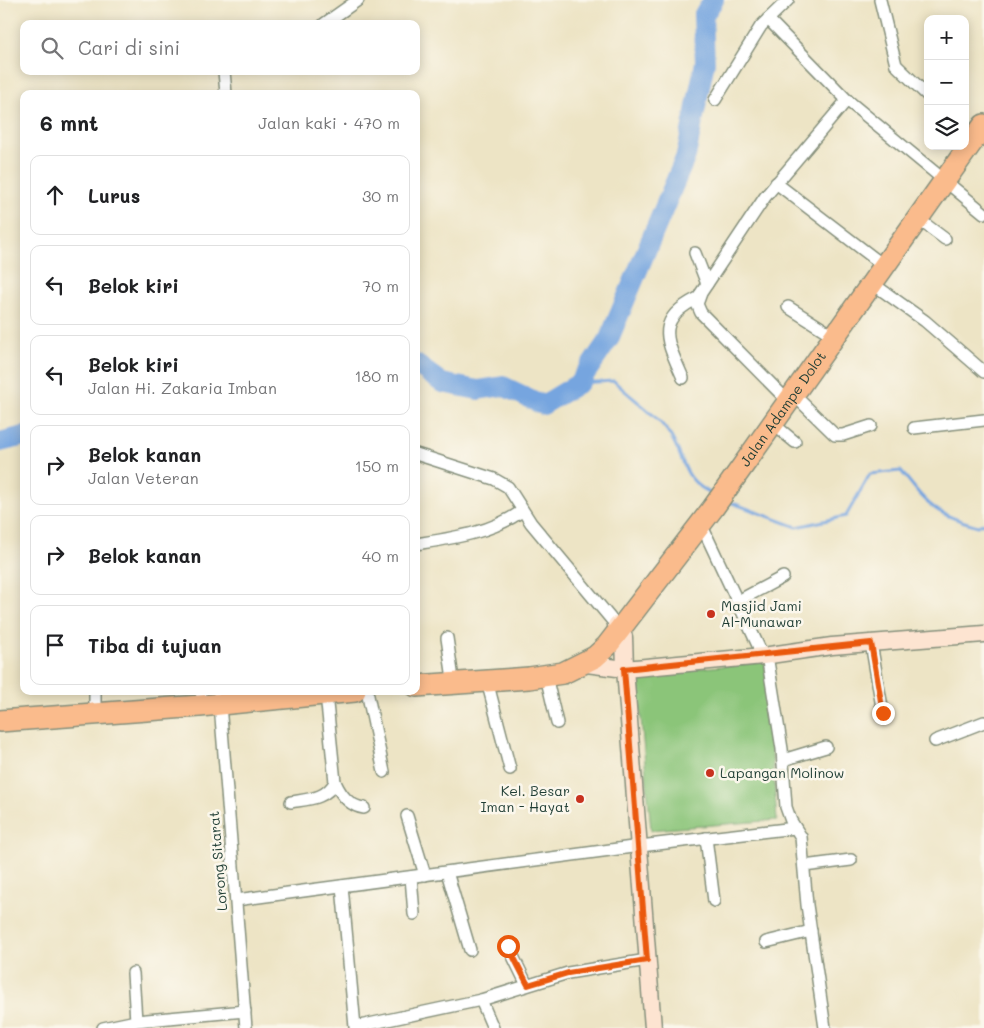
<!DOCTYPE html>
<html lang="id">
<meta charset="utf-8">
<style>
body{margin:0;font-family:Mali,sans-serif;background:#f2f2f2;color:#202124}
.controls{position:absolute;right:15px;top:15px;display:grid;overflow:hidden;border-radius:10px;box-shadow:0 2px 12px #0003}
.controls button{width:45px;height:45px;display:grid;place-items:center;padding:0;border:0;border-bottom:1px solid #e0e0e0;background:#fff;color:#202124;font:25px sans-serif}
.stop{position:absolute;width:15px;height:15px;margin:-11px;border:4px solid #ea580c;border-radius:50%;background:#fff}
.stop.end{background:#ea580c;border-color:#fff;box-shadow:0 1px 5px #0008}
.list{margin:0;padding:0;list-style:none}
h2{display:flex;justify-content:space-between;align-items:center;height:65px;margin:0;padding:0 20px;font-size:21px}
h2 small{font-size:16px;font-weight:400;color:#757577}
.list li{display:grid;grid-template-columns:32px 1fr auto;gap:15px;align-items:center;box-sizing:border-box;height:80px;margin:0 10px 10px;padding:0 10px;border:1px solid #e0e0e0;border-radius:10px}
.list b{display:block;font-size:19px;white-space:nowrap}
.list p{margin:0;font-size:16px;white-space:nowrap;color:#757577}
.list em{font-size:16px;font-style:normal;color:#757577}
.icon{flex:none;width:28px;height:28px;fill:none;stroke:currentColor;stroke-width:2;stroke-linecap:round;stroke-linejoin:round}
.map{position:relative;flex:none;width:984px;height:1028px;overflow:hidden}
.search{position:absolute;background:#fff;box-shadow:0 2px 12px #0003;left:20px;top:20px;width:400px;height:55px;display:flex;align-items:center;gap:12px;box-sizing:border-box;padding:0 18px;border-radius:10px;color:#757577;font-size:19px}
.panel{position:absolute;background:#fff;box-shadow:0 2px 12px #0003;left:20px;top:90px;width:400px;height:605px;border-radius:10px}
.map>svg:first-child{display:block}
.green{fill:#8bc579;stroke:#558156}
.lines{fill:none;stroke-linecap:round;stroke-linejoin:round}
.stream{stroke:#76a5df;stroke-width:3}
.river{stroke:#76a5df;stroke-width:20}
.street-casing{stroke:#86907c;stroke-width:14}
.secondary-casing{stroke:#86907c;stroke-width:19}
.highway-casing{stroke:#86907c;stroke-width:24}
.street{stroke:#fff;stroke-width:11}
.secondary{stroke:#fde4d1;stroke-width:16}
.highway{stroke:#fabb8c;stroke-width:21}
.route{stroke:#ea580c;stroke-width:6}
.poi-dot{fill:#c8321e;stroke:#fbf7ec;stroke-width:2}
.labels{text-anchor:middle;stroke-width:5;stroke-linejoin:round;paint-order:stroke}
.street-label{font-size:14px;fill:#1f3d34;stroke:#fbf7ec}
.poi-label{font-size:14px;fill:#1f3d34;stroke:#fbf7ec;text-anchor:start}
</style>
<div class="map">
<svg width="984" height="1028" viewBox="0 0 984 1028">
<rect width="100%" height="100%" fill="#fbf7ec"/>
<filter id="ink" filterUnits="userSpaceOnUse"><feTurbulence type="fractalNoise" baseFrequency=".02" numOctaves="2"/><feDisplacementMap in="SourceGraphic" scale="10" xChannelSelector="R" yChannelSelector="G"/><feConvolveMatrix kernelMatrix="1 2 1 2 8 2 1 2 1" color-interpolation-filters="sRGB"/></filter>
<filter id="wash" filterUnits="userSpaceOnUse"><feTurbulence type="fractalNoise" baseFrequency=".0096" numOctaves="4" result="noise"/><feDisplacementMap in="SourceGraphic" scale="20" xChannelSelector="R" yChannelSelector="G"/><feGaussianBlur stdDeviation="1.12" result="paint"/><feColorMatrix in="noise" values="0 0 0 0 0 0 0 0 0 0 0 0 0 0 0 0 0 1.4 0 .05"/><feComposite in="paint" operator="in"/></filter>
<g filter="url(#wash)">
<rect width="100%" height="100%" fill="#ede4c5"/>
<!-- green -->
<polygon class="green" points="765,662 777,820 651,830 637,674"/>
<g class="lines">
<!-- stream -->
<g class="stream">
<path d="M 579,383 L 614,381 C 632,399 657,414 670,435 C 687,462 680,478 714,495"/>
<path d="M 727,501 L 797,527 L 846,516 L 870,474 L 901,471 C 929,506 933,514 978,526 L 984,523"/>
</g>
<!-- river -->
<g class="river">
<polyline points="416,364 442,383 478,390 503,386 543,405 579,383 609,339 686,156 705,62 703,16 714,0"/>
<polyline points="0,442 24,436"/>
</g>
</g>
</g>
<g filter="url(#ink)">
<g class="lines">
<!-- street casing -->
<g class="street-casing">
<g id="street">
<polyline points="880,0 896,65 928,96"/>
<polyline points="768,19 847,100"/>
<polyline points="324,24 358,0"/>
<polyline points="224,71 226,94"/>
<polyline points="715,100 761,26 788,0"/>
<polyline points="776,183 883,265"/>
<polyline points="917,218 945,239"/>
<polyline points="695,253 707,284"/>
<polyline points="869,281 925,321 984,372"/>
<polyline points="788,307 826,331"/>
<path d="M 683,378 C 667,341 653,320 698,298"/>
<polyline points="781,394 701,313 697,304 701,293 765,197 847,100 984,213"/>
<polyline points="793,394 835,435 843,435 871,426"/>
<polyline points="772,423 795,442"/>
<polyline points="914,428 984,420"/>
<polyline points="416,454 494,479 508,487 531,523 616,625"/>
<polyline points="701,524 763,656"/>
<path d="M 416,544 C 453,538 491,533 522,511"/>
<polyline points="738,601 783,577"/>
<polyline points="447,638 452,672"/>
<polyline points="871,643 883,713"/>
<polyline points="767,655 782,749 786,807 791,821 801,837 807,905 825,1028"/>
<polyline points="546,676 557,723"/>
<polyline points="487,681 510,769"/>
<polyline points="95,691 95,703"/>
<polyline points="201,691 201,693"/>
<polyline points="367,691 384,772"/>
<polyline points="219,692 246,1028"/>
<polyline points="935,741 984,722"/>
<polyline points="783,760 826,747"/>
<path d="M 335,782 C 341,795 349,806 364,808"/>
<path d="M 291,802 C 309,799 326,799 335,782 L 326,694"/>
<polyline points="407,816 425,875"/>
<polyline points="706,838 714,901"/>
<polyline points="804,866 851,860"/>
<polyline points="447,872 470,950"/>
<polyline points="411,877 414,914"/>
<polyline points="342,886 355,1027 481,1000 568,973 647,960"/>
<polyline points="236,900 640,846 795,828"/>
<polyline points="766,942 811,931"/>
<polyline points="508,946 527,985"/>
<polyline points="133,973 136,1021"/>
<polyline points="481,1000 493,1028"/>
<polyline points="103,1028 136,1021 245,1011"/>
</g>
</g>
<!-- secondary casing -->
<g class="secondary-casing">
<g id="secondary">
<polyline points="616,625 624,637 625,669 653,1028"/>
<polyline points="579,663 625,669 763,656 832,646 984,634"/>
</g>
</g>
<!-- highway casing -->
<g class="highway-casing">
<g id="highway">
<path id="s1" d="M 416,686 L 529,678 L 563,673 L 595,657 L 607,646 L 713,508 L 984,125"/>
<polyline points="0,721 200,706 355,691"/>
</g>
</g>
<!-- street -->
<use href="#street" class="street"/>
<!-- secondary -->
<use href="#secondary" class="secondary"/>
<!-- highway -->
<use href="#highway" class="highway"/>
</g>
</g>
<g class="lines" filter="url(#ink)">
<!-- route -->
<polyline class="route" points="508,946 528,985 568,973 647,960 624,669 871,643 883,713"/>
</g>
<!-- markers -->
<g class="poi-dot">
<circle cx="711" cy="614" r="5"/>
<circle cx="710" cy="773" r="5"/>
<circle cx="580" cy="799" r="5"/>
</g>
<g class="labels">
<!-- street labels -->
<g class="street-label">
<text dy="5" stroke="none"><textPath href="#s1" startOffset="495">Jalan Adampe Dolot</textPath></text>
<text transform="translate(218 861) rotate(-95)" y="5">Lorong Sitarat</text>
</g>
<!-- poi labels -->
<g class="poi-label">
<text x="721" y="611">Masjid Jami<tspan x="721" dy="16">Al-Munawar</tspan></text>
<text x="720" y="778">Lapangan Molinow</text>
<text x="570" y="796" text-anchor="end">Kel. Besar<tspan x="570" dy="16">Iman - Hayat</tspan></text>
</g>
</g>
</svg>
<div class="controls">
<button>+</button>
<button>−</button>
<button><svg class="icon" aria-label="layers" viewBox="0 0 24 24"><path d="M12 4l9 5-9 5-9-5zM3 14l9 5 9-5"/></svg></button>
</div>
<div class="stop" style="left:508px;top:946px"></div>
<div class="stop end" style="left:883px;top:713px"></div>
<div class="search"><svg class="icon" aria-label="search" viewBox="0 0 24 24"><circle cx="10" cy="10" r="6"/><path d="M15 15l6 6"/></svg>Cari di sini</div>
<section class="panel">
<h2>6 mnt<small>Jalan kaki · 470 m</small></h2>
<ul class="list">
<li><svg class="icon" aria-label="ahead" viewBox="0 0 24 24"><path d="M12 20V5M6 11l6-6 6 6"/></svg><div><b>Lurus</b></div><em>30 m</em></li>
<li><svg class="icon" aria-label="left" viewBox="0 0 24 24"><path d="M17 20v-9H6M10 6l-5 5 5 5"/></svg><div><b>Belok kiri</b></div><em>70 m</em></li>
<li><svg class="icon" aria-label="left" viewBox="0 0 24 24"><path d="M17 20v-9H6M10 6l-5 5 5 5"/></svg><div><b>Belok kiri</b><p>Jalan Hi. Zakaria Imban</p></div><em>180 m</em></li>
<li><svg class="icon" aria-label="right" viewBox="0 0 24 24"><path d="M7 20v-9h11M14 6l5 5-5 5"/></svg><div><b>Belok kanan</b><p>Jalan Veteran</p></div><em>150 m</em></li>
<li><svg class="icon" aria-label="right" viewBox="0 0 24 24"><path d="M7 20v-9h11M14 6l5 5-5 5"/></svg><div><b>Belok kanan</b></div><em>40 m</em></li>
<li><svg class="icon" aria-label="arrive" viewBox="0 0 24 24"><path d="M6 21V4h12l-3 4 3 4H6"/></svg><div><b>Tiba di tujuan</b></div></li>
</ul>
</section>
</div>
